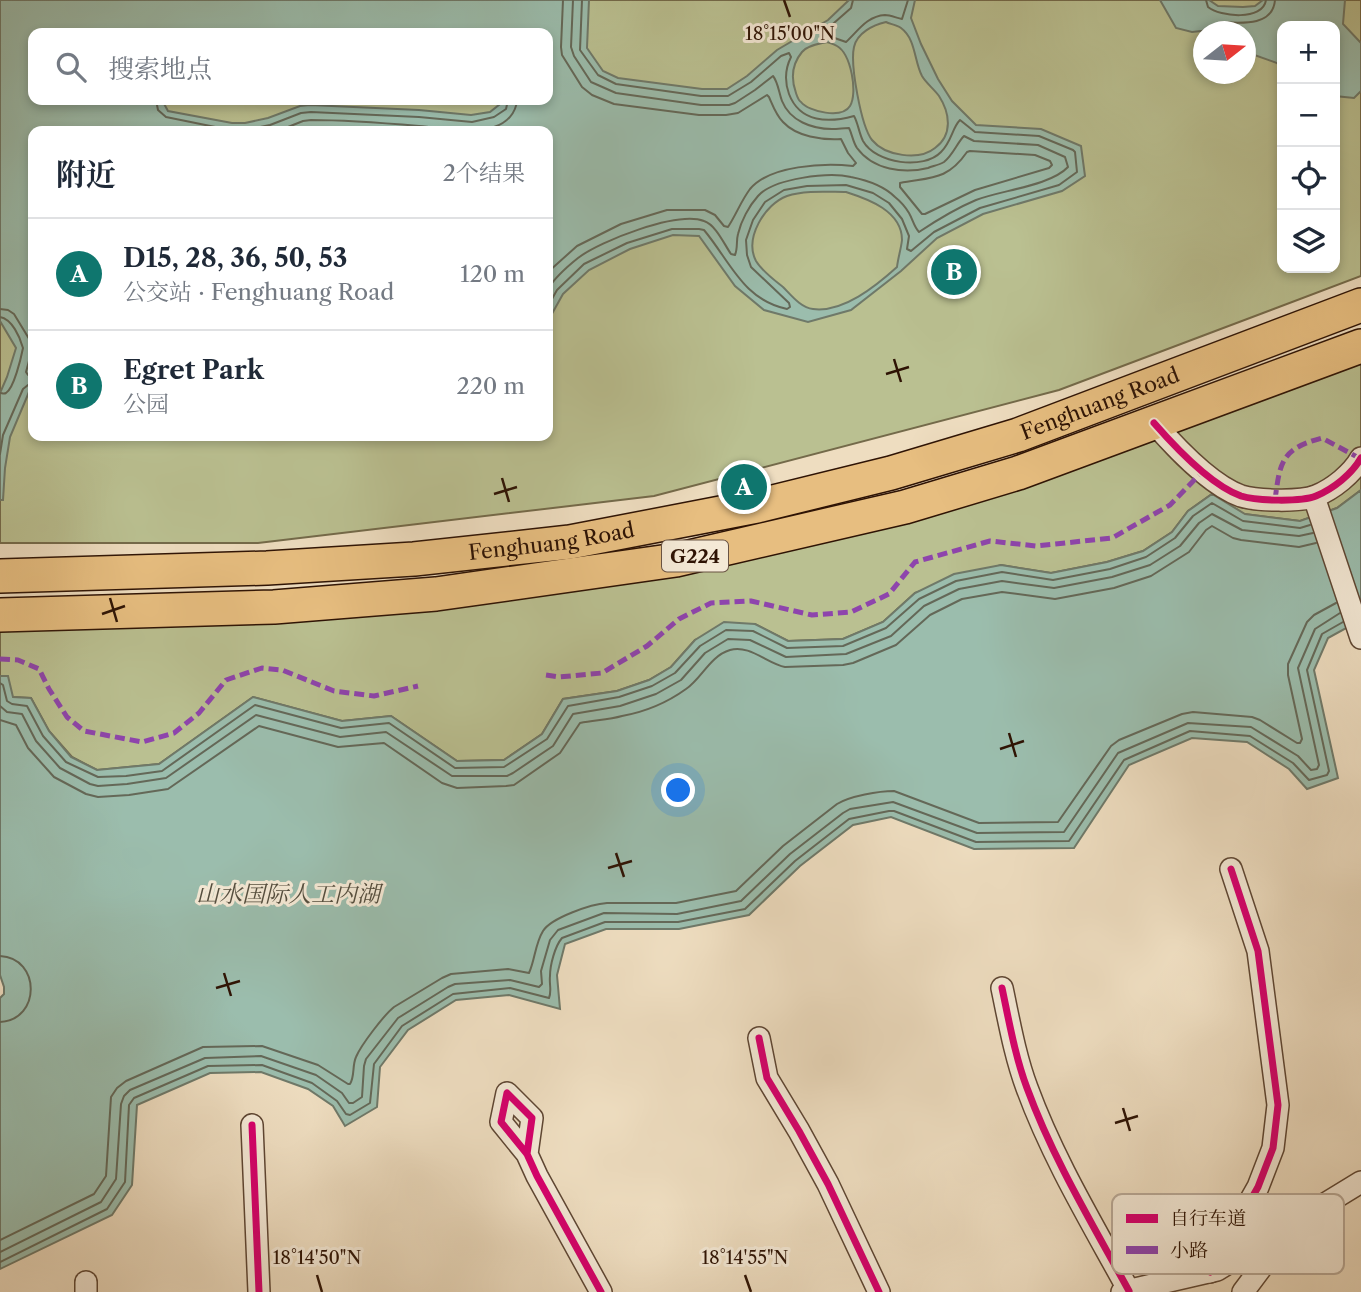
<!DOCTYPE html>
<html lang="zh">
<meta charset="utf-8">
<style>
body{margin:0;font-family:"Libre Caslon Text","Noto Serif SC",serif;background:#f2f2f3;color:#1f2937}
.controls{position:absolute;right:21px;top:21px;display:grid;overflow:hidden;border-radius:14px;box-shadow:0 4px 10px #0003}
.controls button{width:63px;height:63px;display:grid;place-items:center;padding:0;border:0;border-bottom:2px solid #e0e1e3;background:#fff;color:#1f2937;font:35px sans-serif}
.compass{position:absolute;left:1193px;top:21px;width:63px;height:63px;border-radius:50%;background:#fff;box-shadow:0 4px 10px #0003;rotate:73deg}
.you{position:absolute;left:679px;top:791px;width:24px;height:24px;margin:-18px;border:5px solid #fff;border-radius:50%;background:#1a73e8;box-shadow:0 0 0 10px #1a73e833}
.badge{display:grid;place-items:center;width:46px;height:46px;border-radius:50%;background:#0f766e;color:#fff;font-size:23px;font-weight:700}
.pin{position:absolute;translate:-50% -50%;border:4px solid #fff;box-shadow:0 2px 7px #0006}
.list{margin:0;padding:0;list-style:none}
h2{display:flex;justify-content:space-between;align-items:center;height:91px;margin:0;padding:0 28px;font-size:30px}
h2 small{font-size:23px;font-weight:400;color:#747a83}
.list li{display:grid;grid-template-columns:46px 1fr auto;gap:21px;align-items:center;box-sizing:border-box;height:112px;padding:0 28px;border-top:2px solid #e0e1e3}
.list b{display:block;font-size:26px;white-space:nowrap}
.list p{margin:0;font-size:23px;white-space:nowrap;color:#747a83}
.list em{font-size:23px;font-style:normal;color:#747a83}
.icon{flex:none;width:38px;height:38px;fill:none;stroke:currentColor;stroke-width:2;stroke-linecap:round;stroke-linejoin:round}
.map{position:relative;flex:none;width:1361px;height:1292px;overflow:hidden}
.search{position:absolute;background:#fff;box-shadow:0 4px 10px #0003;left:28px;top:28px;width:525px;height:77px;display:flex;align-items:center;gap:18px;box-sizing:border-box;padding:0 24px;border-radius:14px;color:#747a83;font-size:26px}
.panel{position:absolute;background:#fff;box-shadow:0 4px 10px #0003;left:28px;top:126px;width:525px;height:315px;border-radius:14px}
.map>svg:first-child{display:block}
.green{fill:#bac091;stroke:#746a4a;stroke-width:2;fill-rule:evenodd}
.water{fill:#9bbdad;stroke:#6f7969;stroke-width:2;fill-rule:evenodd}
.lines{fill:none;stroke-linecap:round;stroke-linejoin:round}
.shore{stroke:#646858;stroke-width:2}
.minor-casing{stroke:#5e4633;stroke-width:24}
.trunk-casing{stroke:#2e1304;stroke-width:36}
.minor{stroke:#f4e9d6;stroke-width:21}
.trunk{stroke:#e7be80;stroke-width:33}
.quiet{stroke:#8e44ad;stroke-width:5;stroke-dasharray:10 5;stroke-linecap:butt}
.cycleway-casing{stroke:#f4e9d6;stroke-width:11}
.cycleway{stroke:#d6006c;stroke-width:7}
.ticks{fill:none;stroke:#2e1304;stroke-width:2.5}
.labels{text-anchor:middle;stroke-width:6;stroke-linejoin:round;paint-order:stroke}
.shield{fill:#f4e9d6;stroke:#695343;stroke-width:2}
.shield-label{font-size:19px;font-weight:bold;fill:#2e1304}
.street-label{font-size:21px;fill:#2e1304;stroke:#f4e9d6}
.water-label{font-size:23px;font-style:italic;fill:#544e3f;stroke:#f4e9d6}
.key{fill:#f4e9d6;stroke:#b9a997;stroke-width:2}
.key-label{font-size:19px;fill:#2e1304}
.ticks-label{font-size:18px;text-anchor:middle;fill:#2e1304;stroke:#f4e9d6;stroke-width:6;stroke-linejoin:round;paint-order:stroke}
</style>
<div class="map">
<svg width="1361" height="1292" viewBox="0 0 1361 1292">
<rect width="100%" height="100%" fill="#eeddc0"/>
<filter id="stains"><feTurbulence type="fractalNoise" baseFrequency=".00286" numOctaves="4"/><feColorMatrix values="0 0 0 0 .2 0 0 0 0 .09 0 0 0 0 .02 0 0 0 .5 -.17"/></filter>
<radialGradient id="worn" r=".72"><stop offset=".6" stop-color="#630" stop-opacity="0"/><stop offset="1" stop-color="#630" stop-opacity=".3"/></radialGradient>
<!-- green -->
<g class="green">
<path d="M 0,0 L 1361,0 L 1361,276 L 1059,390 L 654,496 L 258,543 L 0,543 ZM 1282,26 L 1335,26 L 1335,268 L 1282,268 ZM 1204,32 L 1246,32 L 1246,74 L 1204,74 ZM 33,33 L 548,33 L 548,100 L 33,100 ZM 33,131 L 548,131 L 548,436 L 33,436 Z"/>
<polygon points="1361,359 1361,490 1337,508 1300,521 1244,514 1212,494 1188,511 1172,532 1143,551 1107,562 1051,573 1001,565 915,593 883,622 843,639 788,641 755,624 695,640 671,667 649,680 617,691 563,699 542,734 504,760 457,761 391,716 342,721 253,697 159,764 97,770 72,757 49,731 31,698 12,697 0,676 0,624 674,571"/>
</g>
<!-- water -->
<g class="water">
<path d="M 0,0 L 589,0 L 587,48 L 603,71 L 618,78 L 702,89 L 727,89 L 747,76 L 777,50 L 828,20 L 849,0 L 915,0 L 911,18 L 921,44 L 938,79 L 952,101 L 976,125 L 1041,129 L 1081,146 L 1085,176 L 1062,191 L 983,214 L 937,238 L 901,271 L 851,310 L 808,322 L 764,310 L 735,286 L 699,236 L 673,235 L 630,249 L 589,270 L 563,294 L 548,321 L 548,131 L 33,131 L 33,389 L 29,392 L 10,437 L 5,468 L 3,500 L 0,500 L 0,393 L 7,377 L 16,348 L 0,321 ZM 886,22 C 890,24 897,25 901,28 C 916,39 914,61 922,76 C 926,83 934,89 939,96 C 950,113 953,135 935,148 C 919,161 885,156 872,140 C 861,126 850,64 854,47 C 857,33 873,25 886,22 ZM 33,33 L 548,33 L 548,100 L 502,100 L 500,104 L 490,112 L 471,115 L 419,110 L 310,105 L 300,106 L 268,118 L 245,123 L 232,123 L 168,111 L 162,100 L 33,100 ZM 827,42 C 830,43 834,44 837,46 C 851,54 858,93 850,106 C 842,119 809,112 801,102 C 798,100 797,96 796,93 C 791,79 792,64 802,52 C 808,45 819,44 827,42 ZM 846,192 C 868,199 902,211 902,240 C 901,249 898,258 897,267 C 876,286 843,313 813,309 C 801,308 791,295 783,287 C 774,280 762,271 756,261 C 744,238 765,204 787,196 C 805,190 828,192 846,192 Z"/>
<polygon points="1160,0 1209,0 1218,6 1243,7 1255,6 1263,0 1345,0 1343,24 1361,43 1361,91 1354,98 1335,96 1335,26 1282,26 1282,68 1277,63 1246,52 1246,32 1213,32 1210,30 1192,32 1176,28"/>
<polygon points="1361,490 1361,622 1357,622 1328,638 1314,670 1338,778 1307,789 1289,769 1247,742 1192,738 1129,765 1074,848 974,849 891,817 853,825 800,866 749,915 679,929 606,929 565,944 557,975 560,1009 509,995 456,1000 408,1030 380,1067 377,1107 345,1126 333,1106 308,1089 261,1072 210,1073 137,1105 132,1185 112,1215 0,1269 0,998 4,994 4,987 0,975 0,676 8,676 13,697 31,698 49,731 71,757 97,770 159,764 253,697 342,721 391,716 457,761 504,760 542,734 563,699 617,691 649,680 671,667 695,640 724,622 755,624 788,641 843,639 883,622 915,593 954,574 1001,565 1051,573 1107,562 1143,551 1172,532 1188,511 1212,494 1245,514 1300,521 1337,508"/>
</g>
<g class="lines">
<!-- shore -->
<g class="shore">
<path d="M 853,0 L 851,8 L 826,30 L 826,35 L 846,42 C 858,31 867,16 885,15 C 890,15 897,18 902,19 L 908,0"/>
<path d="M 1206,0 L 1208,7 C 1220,17 1263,21 1266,0"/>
<path d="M 1219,32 L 1218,25 L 1220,22 C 1240,23 1273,27 1275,0"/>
<polyline points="156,100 158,110 166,117 230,130 245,130 270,125 301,113 311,112 419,117 472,122 494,117 506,109 508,100"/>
<path d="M 278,131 L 303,121 L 311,120 C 347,120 384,123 419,126 C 444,128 470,135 494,127 C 507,123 516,113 517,100"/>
<path d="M 970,151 L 1035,155 L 1050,161 L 1052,165 L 1049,168 L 975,190 L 925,214 L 922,214 L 900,187 L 900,183 C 930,177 947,181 967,152 Z"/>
<path d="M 548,272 L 577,246 L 621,224 L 667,210 L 705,210 L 715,215 L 724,226 L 728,227 C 736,215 741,201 750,189 C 770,165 824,163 853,166 L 856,163 L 848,153 L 841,139 C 822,140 797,137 783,122 C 776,115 773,106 769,97 L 767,95 L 738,113 L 726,115 L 699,115 L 614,104 L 592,95 L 582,87 L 562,55 L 561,47 L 563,0"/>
<path d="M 548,289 C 555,277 568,266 578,258 C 600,241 677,211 704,221 C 716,225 724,244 731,254 L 735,255 C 738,248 736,241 738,234 C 741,221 749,206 758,196 C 774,178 829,172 851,177 C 866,180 884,186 895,197 C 900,201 906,208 909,213 C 913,220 914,227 919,232 C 937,220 957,208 976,200 C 1002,190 1050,186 1068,167 L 1065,157 L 1038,145 L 974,141 L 964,136 C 957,143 953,155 944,162 C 939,165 933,166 928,168 C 904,174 873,170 857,148 C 853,142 852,134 849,128 C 844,128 838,129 832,129 C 812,129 790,121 782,101 C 779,93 778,82 773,76 L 755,90 L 735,103 L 729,105 L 701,105 L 616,93 L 591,82 L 574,56 L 571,47 L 573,0"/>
<path d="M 548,306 L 557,290 L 584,264 L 627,243 L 672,229 L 699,229 L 704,230 C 730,261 743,300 787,309 L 790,307 L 789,303 L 751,267 L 747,255 L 746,240 L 753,220 L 765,202 L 784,190 L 807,186 L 846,185 L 873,193 L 889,203 L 902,219 L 909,236 L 907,249 L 911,251 L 934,232 L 980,208 L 1059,185 L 1077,172 L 1075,152 L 1073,150 L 1039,136 L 975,132 L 960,120 C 952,128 952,141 941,152 C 924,170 876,164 863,141 C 859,133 858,123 854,116 C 829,123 800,123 789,94 C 784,80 785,69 791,57 L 789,53 L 781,56 L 751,82 L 728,96 L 701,96 L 616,84 L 598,75 L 580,50 L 582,0"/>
<polyline points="0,309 8,310 14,314 31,342 32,350 26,372 28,375 33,375"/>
<path d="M 0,317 C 12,319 20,337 23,348 C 21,358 14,388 6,393 C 4,394 2,393 0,393"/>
<polyline points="0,454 3,435 23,389 28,385 33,384"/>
<polyline points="0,683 3,685 7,701 12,704 27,706 43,736 66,762 98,777 126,776 162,771 255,705 341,728 389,723 455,768 504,767 547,739 568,706 619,697 652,686 675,673 700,646 726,630 753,631 787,648 843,646 886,628 919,599 956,581 1002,572 1053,580 1110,569 1146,557 1175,538 1193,516 1212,503 1243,521 1300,528 1310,525"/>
<polyline points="0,706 7,712 22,714 36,741 60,768 90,784 98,786 127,784 166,778 256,715 340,737 386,732 452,776 507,776 513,773 553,746 573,714 620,706 656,694 681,680 705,653 728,639 750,640 786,657 846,654 891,636 924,606 959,589 1002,581 1054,588 1112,577 1150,565 1180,546 1199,523 1212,514 1242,530 1299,536 1313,533"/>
<path d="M 0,720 L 16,725 L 28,748 L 54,777 L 86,794 L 98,797 L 129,795 L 168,789 L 259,726 L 338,747 L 384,743 L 442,783 L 457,788 L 506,786 L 514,785 L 560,753 L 580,723 C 594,720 608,720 622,716 C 644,712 668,702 686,689 C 702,678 710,656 730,650 C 749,644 768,664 785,667 L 843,665 L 853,663 L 896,645 L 930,615 L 962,599 L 1002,592 L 1055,599 L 1114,588 L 1151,576 L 1189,552 L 1206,530 L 1212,526 L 1233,538 L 1241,540 L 1299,547 L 1316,543"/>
<path d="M 0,956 C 41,958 41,1020 0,1022"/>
<path d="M 0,1240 L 94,1194 L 106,1176 L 111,1097 L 117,1088 L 126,1081 L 203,1047 L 262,1046 L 318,1065 L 348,1084 L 350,1084 C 355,1076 352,1066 356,1057 C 361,1045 384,1015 394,1007 L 442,978 L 451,974 L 508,969 L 529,973 C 535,960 535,944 543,931 C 551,918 591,904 607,903 L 676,903 L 736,891 L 783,846 L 837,804 C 850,796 879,791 894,791 L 979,823 L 1058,822 L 1111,746 L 1119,740 L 1182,714 L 1193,712 L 1252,717 L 1260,720 L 1297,743 L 1300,743 L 1302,739 L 1288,675 L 1288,664 L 1307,622 L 1314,615 L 1336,603"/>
<polyline points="0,1252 101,1202 116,1179 121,1104 124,1096 130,1090 205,1058 261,1056 316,1075 342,1093 349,1103 353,1103 362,1097 364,1066 366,1059 398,1018 448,987 455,984 510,980 539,987 542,984 541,971 550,940 558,930 604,913 677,914 741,901 790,854 843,813 850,809 893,802 977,833 1064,832 1118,753 1188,723 1251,727 1298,756 1311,770 1317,769 1319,765 1298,668 1315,629 1340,613"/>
<path d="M 0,1262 L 107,1209 L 125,1182 L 129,1105 L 134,1098 L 208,1066 L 262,1065 L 312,1083 L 337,1101 L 346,1114 L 350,1115 L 370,1103 L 374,1064 L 402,1026 L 453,994 L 510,988 L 549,998 C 552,991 549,984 550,976 C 550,965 555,946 562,938 L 605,922 L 678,922 L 745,909 L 795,861 L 849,819 L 889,811 L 894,811 L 976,842 L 1069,841 L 1124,760 L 1190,731 L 1250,736 L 1293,763 L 1309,780 L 1327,775 L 1329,771 L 1307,670 L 1322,634 L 1343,622"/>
</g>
<!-- minor casing -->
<g class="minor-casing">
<g id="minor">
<path d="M 1154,423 C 1175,447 1210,485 1241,496 C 1257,501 1301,502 1316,496 C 1333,489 1352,474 1361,458"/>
<polyline points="1314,497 1361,638"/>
<path d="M 1002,988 C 1009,1021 1015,1056 1027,1088 C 1053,1159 1093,1225 1129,1291"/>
<polyline points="759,1038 767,1078 799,1131 828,1184 879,1292"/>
<polyline points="252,1125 259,1292"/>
<polyline points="527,1154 532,1118 507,1093 501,1122 527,1154 537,1176 601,1292"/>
<polyline points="1210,1272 1258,1187 1273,1148 1278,1105 1258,951 1231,869"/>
<polyline points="86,1282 86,1292"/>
<polyline points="1122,1292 1217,1270 1361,1182"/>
<polyline points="1243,1292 1288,1232"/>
</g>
</g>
<!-- trunk casing -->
<g class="trunk-casing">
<g id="trunk">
<path id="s1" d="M 0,576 L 267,568 L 414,559 L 570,542 L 757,506 L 891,473 L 1018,435 L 1361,305"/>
<polyline points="0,615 274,607 436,594 676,560 905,507 1018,473 1361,346"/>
</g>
</g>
<!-- minor -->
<use href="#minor" class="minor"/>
<!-- trunk -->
<use href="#trunk" class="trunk"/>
<!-- quiet -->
<g class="quiet">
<path d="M 1275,500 C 1280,462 1281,449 1322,438 L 1361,459"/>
<polyline points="0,659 18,660 39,669 49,689 67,717 84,731 142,742 174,733 199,713 226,680 262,668 282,670 334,691 374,696 418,686"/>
<polyline points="546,675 559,677 602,673 647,646 679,619 711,603 751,601 812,615 851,612 889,594 915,562 990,541 1036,546 1112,538 1170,505 1202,472"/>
</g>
<!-- cycleway casing -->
<g class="cycleway-casing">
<g id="cycleway">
<path d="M 1154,423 C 1175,447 1210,485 1241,496 C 1257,501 1301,502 1316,496 C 1333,489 1352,474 1361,458"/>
<path d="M 1002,988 C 1009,1021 1015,1056 1027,1088 C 1053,1159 1093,1225 1129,1291"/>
<polyline points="759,1038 767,1078 799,1131 828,1184 879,1292"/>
<polyline points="252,1125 259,1292"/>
<polyline points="527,1154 532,1118 507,1093 501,1122 527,1154 537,1176 601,1292"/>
<polyline points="1210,1272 1258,1187 1273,1148 1278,1105 1258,951 1231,869"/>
</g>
</g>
<!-- cycleway -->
<use href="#cycleway" class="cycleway"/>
</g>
<!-- ticks -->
<path class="ticks" d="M 784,0 L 790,17M 894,359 L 901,382M 886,374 L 909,367M 502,478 L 509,502M 494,494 L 517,487M 110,598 L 117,622M 102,614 L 125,606M 1009,733 L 1016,757M 1000,749 L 1024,741M 616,853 L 624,877M 608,868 L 632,861M 224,973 L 231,996M 216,988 L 240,981M 1123,1108 L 1130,1131M 1115,1123 L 1138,1116M 317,1275 L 322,1292M 745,1275 L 751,1292"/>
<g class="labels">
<!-- shield labels -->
<rect class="shield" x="662" y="540.5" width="66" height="31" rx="5"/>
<g class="shield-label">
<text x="695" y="563">G224</text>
</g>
<!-- street labels -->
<g class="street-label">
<text dy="7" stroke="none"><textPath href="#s1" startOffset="1120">Fenghuang Road</textPath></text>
<text dy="7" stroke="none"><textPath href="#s1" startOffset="553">Fenghuang Road</textPath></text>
</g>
<!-- water labels -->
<g class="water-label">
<text x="288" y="902">山水国际人工内湖</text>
</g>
</g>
<!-- legend -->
<rect x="1112" y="1194" width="232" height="80" rx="10" class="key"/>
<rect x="1126" y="1214" width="32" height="9" fill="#d6006c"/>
<rect x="1126" y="1246" width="32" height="8" fill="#8e44ad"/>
<g class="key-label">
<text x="1170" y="1225">自行车道</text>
<text x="1170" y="1257">小路</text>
</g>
<g class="ticks-label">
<text x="790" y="40">18°15'00"N</text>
<text x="317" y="1264">18°14'50"N</text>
<text x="745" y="1264">18°14'55"N</text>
</g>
<rect width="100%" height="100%" filter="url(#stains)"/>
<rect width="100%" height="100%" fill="url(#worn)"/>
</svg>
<div class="controls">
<button>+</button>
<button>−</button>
<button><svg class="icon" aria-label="locate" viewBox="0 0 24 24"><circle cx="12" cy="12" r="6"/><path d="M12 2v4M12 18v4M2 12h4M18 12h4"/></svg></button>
<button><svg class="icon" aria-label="layers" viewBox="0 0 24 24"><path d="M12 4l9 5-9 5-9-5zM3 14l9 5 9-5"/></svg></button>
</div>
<svg class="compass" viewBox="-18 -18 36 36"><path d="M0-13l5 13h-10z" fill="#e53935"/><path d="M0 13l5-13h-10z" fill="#747a83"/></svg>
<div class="you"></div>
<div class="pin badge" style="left:744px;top:487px">A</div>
<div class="pin badge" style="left:954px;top:272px">B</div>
<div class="search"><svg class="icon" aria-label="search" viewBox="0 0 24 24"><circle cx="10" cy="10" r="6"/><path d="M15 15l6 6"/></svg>搜索地点</div>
<section class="panel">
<h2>附近<small>2个结果</small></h2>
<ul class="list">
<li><span class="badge">A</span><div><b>D15, 28, 36, 50, 53</b><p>公交站 · Fenghuang Road</p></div><em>120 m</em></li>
<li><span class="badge">B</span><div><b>Egret Park</b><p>公园</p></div><em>220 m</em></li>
</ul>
</section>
</div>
